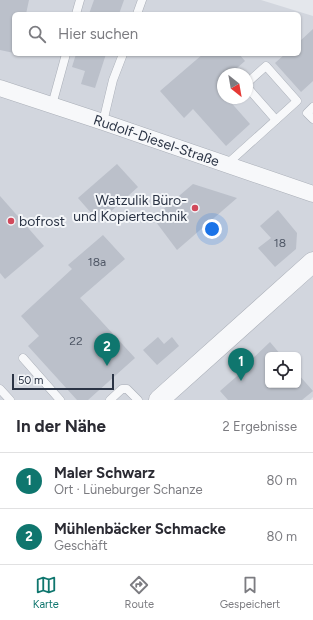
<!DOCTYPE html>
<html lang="de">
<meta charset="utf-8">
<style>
body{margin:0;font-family:Figtree,sans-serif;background:#f7f7f7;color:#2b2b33}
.controls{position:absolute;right:12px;bottom:12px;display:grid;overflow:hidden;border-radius:6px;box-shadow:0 1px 3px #0004}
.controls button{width:36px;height:36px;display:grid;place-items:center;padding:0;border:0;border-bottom:1px solid #e1e1e2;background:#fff;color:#2b2b33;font:20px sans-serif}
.compass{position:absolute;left:217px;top:68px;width:36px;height:36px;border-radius:50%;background:#fff;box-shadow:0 1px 3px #0004;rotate:149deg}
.scale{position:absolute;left:12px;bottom:10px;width:102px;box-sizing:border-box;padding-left:4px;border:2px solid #2b3445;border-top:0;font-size:11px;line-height:14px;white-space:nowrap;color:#2b3445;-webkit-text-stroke:3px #f4f6f9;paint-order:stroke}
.you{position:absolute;left:212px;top:229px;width:14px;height:14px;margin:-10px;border:3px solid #fff;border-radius:50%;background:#1a73e8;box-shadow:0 0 0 6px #1a73e833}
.badge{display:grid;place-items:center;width:26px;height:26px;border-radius:50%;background:#0f766e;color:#fff;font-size:13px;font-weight:700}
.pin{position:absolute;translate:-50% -33px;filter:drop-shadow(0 1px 2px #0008)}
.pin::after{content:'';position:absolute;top:21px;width:14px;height:12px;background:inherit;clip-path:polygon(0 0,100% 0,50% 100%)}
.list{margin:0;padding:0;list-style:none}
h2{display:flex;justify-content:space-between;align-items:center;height:52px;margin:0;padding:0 16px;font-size:17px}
h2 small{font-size:13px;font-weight:400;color:#7c7c81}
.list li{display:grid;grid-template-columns:26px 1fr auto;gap:12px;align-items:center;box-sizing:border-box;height:56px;padding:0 16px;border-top:1px solid #e1e1e2}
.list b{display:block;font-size:15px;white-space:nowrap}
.list p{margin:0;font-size:13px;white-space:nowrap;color:#7c7c81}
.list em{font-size:13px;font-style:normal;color:#7c7c81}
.icon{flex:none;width:22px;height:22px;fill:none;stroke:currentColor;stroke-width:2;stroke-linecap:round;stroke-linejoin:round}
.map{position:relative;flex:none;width:313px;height:400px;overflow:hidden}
.search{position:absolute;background:#fff;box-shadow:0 1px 3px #0004;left:12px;right:12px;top:12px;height:44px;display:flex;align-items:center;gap:10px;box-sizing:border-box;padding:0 14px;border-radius:6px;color:#7c7c81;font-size:15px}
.sheet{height:164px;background:#fff}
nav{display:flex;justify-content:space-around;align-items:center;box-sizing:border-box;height:56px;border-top:1px solid #e1e1e2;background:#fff;font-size:11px;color:#7c7c81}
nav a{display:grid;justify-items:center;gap:2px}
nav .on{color:#0f766e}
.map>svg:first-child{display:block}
.built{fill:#d2d6de;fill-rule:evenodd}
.building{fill:#bbc0ca}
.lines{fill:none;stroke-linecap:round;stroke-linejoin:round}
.service-casing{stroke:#a9aeb7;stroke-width:9}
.minor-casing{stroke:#a9aeb7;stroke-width:17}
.tertiary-casing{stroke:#a9aeb7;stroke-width:21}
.service{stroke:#f7f8fa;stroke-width:8}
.minor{stroke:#f7f8fa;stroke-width:16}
.tertiary{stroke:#f7f8fa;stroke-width:20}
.poi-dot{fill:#d1495b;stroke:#f4f6f9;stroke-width:1.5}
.labels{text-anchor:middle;stroke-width:4;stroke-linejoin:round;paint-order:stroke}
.number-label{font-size:12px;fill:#4f5766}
.street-label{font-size:14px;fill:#2b3445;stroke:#f4f6f9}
.poi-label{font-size:14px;fill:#2b3445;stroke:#f4f6f9;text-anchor:end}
</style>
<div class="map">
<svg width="313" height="400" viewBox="0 0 313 400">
<rect width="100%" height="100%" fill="#e4e7ec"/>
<!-- built -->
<path class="built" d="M 0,0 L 261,0 L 313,16 L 313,397 L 310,400 L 0,400 ZM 14,14 L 299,14 L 299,54 L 14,54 ZM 223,74 L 247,74 L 247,98 L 223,98 ZM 268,355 L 298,355 L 298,385 L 268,385 Z"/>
<!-- building -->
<g class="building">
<polygon points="0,0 29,0 26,14 14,14 14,53 0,50"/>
<polygon points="94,0 124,0 119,14 89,14"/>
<polygon points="313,29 313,81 301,92 275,63 285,54 299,54 299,42"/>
<polygon points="76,54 106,54 95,88 81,84 85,71 72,67"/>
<polygon points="203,54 239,54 245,61 230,74 223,74 223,98 227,98 250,124 226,146 193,109 184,118 160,91"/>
<polygon points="117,164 138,187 99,222 78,198"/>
<polygon points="193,184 237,198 177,250 153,218"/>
<polygon points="0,196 44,246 5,279 0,273"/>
<polygon points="278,210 297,233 296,249 275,267 258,248 271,238 260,226"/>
<polygon points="103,235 125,259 80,298 135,358 88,400 77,400 28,346 39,336 21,316 72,269 68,265"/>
<polygon points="158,337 164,344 172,337 179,346 157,365 143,350"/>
<polygon points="270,342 281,355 268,355 268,385 298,385 298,374 313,391 302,400 228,400 220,391 253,362 251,360"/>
</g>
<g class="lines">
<!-- service casing -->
<g class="service-casing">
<g id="service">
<polyline points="76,14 80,0"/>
<polyline points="137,14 142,0"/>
<polyline points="247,87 276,120"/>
<polyline points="52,105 66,54"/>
<polyline points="313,107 307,113 313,119"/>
<polyline points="103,122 113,80 123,54"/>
<polyline points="226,165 297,101 266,66 247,83"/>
<polyline points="23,358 60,400"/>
<polyline points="0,389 10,400"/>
<polyline points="110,400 122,389 127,389 138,400"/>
</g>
</g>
<!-- minor casing -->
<g class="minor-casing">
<g id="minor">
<path id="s1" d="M 0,88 L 103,122 L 313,194"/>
</g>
</g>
<!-- tertiary casing -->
<g class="tertiary-casing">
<polyline id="tertiary" points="159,400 313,262"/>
</g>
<!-- service -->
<use href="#service" class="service"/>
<!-- minor -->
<use href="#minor" class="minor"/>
<!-- tertiary -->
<use href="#tertiary" class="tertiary"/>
</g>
<!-- markers -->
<g class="poi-dot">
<circle cx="195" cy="208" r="4"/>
<circle cx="11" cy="221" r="4"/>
</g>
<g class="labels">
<!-- number labels -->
<g class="number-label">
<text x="280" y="247">18</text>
<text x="97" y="266">18a</text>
<text x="76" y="345">22</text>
</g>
<!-- street labels -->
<g class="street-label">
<text dy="5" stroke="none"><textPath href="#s1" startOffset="165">Rudolf-Diesel-Straße</textPath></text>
</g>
<!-- poi labels -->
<g class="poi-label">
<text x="187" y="205">Watzulik Büro-<tspan x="187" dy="16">und Kopiertechnik</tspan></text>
<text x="19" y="226" text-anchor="start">bofrost</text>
</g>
</g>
</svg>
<div class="controls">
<button><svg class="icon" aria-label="locate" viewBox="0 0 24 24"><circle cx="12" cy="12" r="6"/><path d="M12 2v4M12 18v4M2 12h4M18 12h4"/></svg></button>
</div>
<svg class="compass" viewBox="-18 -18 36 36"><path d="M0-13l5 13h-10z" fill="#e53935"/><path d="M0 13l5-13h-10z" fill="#7c7c81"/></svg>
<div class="scale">50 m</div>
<div class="you"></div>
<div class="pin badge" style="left:241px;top:381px">1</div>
<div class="pin badge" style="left:107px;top:366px">2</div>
<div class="search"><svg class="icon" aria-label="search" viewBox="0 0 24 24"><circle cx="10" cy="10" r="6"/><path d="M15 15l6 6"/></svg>Hier suchen</div>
</div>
<section class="sheet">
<h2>In der Nähe<small>2 Ergebnisse</small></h2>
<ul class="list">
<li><span class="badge">1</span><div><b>Maler Schwarz</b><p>Ort · Lüneburger Schanze</p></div><em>80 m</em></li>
<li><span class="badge">2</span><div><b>Mühlenbäcker Schmacke</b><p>Geschäft</p></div><em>80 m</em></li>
</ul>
</section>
<nav>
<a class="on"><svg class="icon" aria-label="map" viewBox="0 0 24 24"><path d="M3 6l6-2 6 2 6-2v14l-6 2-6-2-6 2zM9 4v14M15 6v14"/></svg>Karte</a>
<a><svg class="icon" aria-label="directions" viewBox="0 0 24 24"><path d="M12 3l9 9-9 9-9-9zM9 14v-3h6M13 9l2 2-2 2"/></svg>Route</a>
<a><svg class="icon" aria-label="saved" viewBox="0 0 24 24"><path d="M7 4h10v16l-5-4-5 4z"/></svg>Gespeichert</a>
</nav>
